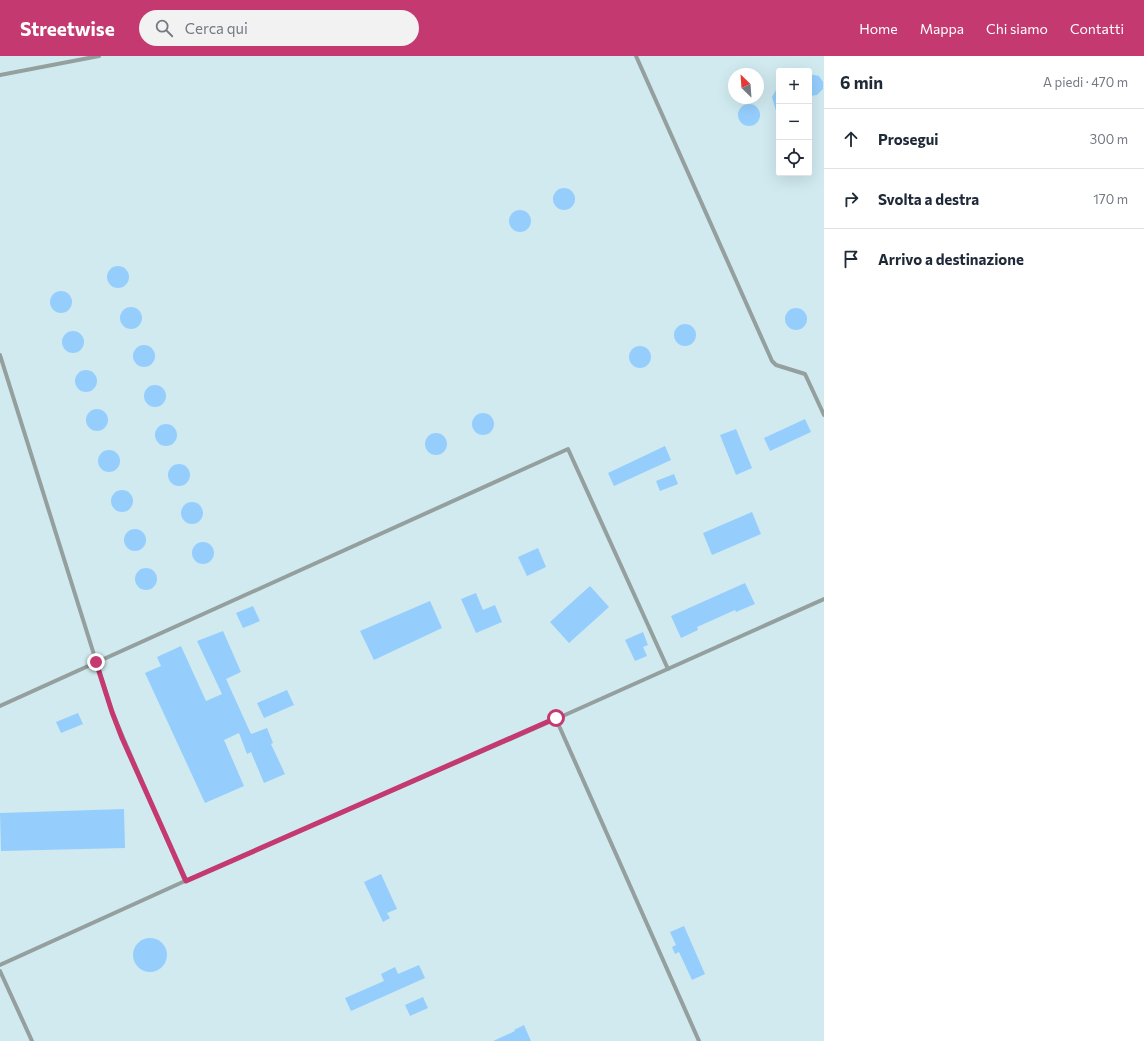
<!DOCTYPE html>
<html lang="it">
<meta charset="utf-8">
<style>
body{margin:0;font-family:Commissioner,sans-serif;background:#f2f2f3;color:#1f2937}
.controls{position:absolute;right:12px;top:12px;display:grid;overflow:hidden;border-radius:4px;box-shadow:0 4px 16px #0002}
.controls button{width:36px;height:36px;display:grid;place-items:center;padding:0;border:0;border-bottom:1px solid #e0e1e3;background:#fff;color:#1f2937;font:20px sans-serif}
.compass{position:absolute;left:728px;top:12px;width:36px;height:36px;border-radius:50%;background:#fff;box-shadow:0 4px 16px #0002;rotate:335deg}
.stop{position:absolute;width:12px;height:12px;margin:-9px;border:3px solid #c4396f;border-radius:50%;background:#fff}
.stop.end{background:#c4396f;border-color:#fff;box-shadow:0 1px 4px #0008}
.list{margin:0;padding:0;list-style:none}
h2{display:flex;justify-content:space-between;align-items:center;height:52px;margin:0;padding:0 16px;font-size:17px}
h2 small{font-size:13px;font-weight:400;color:#747a83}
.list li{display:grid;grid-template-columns:26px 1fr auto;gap:12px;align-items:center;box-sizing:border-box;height:60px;padding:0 16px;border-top:1px solid #e0e1e3}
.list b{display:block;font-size:15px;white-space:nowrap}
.list em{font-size:13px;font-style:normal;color:#747a83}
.icon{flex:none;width:22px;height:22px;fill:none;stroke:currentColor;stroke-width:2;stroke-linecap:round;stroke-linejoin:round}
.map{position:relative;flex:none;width:824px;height:985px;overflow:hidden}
header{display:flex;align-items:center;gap:24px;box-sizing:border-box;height:56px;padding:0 20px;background:#c4396f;color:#fff}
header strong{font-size:19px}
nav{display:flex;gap:22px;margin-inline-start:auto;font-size:14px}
.search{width:280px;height:36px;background:#f2f2f3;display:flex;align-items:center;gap:10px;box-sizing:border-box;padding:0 14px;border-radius:22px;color:#747a83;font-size:15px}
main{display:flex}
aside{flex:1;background:#fff}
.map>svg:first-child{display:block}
.building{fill:#95cefd}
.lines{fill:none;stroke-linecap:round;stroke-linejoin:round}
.service{stroke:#949f9e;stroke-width:4}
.route{stroke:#c4396f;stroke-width:5}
</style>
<header>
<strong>Streetwise</strong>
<div class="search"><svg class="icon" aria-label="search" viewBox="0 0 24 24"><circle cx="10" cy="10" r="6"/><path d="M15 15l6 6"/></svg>Cerca qui</div>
<nav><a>Home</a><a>Mappa</a><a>Chi siamo</a><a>Contatti</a></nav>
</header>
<main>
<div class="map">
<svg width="824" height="985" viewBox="0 0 824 985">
<rect width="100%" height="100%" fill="#d0eaf0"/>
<!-- building -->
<g class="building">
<polygon points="809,18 819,20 823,26 823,33 817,39 809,40"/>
<polygon points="779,29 779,62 778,62 772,41"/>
<circle cx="749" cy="59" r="11"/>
<circle cx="564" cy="143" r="11"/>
<circle cx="520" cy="165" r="11"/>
<circle cx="118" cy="221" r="11"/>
<circle cx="61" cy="246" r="11"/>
<circle cx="131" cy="262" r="11"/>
<circle cx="796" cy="263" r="11"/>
<circle cx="685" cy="279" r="11"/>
<circle cx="73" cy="286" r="11"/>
<circle cx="144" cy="300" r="11"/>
<circle cx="640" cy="301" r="11"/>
<circle cx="86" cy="325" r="11"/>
<circle cx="155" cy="340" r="11"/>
<circle cx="97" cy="364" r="11"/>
<circle cx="483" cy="368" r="11"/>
<polygon points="805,363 811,376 770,395 764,382"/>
<circle cx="166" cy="379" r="11"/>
<polygon points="736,373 752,412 736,419 720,379"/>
<circle cx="436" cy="388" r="11"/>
<polygon points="665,390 671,404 614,430 608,417"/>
<circle cx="109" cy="405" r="11"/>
<circle cx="179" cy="419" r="11"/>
<polygon points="674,418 678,428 660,435 656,425"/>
<circle cx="122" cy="445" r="11"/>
<circle cx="192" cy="457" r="11"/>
<polygon points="752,456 761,478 712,499 703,477"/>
<circle cx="135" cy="484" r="11"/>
<circle cx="203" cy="497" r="11"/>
<polygon points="538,492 546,511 527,520 518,501"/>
<circle cx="146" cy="523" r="11"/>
<polygon points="745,527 755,548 736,556 735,554 697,571 698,574 681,582 671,560"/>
<polygon points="590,530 609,551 569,587 550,566"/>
<polygon points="476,537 483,554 495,549 502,566 476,577 461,543"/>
<polygon points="430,545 442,572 374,604 360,575"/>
<polygon points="253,550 260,565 243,572 236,557"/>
<polygon points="223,575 241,616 226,623 251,678 267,672 273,687 271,688 285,718 264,727 251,696 247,698 239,677 224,684 244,730 205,747 145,617 161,610 157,601 181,590 206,645 222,638 197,585"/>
<polygon points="643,576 648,589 643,591 647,600 635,605 625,584"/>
<polygon points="287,634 294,649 264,662 257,647"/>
<polygon points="78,657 83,668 61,677 56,666"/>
<polygon points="124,753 125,792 1,795 0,757"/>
<polygon points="381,818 397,853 387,857 390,862 383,866 364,826"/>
<polygon points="684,870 705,918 692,924 679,896 675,898 672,891 676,889 670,876"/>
<circle cx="150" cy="899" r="17"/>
<polygon points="419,909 425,922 351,955 345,942 384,925 381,918 395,911 398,918"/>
<polygon points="423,941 428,952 410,960 405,949"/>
<polygon points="524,969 531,985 493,985 515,975 514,974"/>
</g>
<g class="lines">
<!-- service -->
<g class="service">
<polyline points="636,0 772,305 776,309 805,318 824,359"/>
<polyline points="0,19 99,0"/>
<polyline points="0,299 112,656 185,825"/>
<polyline points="0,650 568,393 668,613"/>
<polyline points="556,663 699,985"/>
<polyline points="0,909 185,825 556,663 824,543"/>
<polyline points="0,915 32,985"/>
</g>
</g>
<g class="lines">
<!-- route -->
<polyline class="route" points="96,606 112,656 122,682 186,825 556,662"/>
</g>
</svg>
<div class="controls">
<button>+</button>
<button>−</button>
<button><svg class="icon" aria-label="locate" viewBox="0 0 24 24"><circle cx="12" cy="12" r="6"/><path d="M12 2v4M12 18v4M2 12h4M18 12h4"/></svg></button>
</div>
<svg class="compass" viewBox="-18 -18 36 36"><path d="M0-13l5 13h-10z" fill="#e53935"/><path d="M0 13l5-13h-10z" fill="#747a83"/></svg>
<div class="stop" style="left:556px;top:662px"></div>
<div class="stop end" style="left:96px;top:606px"></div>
</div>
<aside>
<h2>6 min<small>A piedi · 470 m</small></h2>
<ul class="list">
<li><svg class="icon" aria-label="ahead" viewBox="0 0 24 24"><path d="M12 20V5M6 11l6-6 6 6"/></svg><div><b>Prosegui</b></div><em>300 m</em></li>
<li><svg class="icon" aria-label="right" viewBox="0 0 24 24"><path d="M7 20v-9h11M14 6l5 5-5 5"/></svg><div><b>Svolta a destra</b></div><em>170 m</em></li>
<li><svg class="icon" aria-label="arrive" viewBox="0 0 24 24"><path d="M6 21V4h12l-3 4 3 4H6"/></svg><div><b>Arrivo a destinazione</b></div></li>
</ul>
</aside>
</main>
